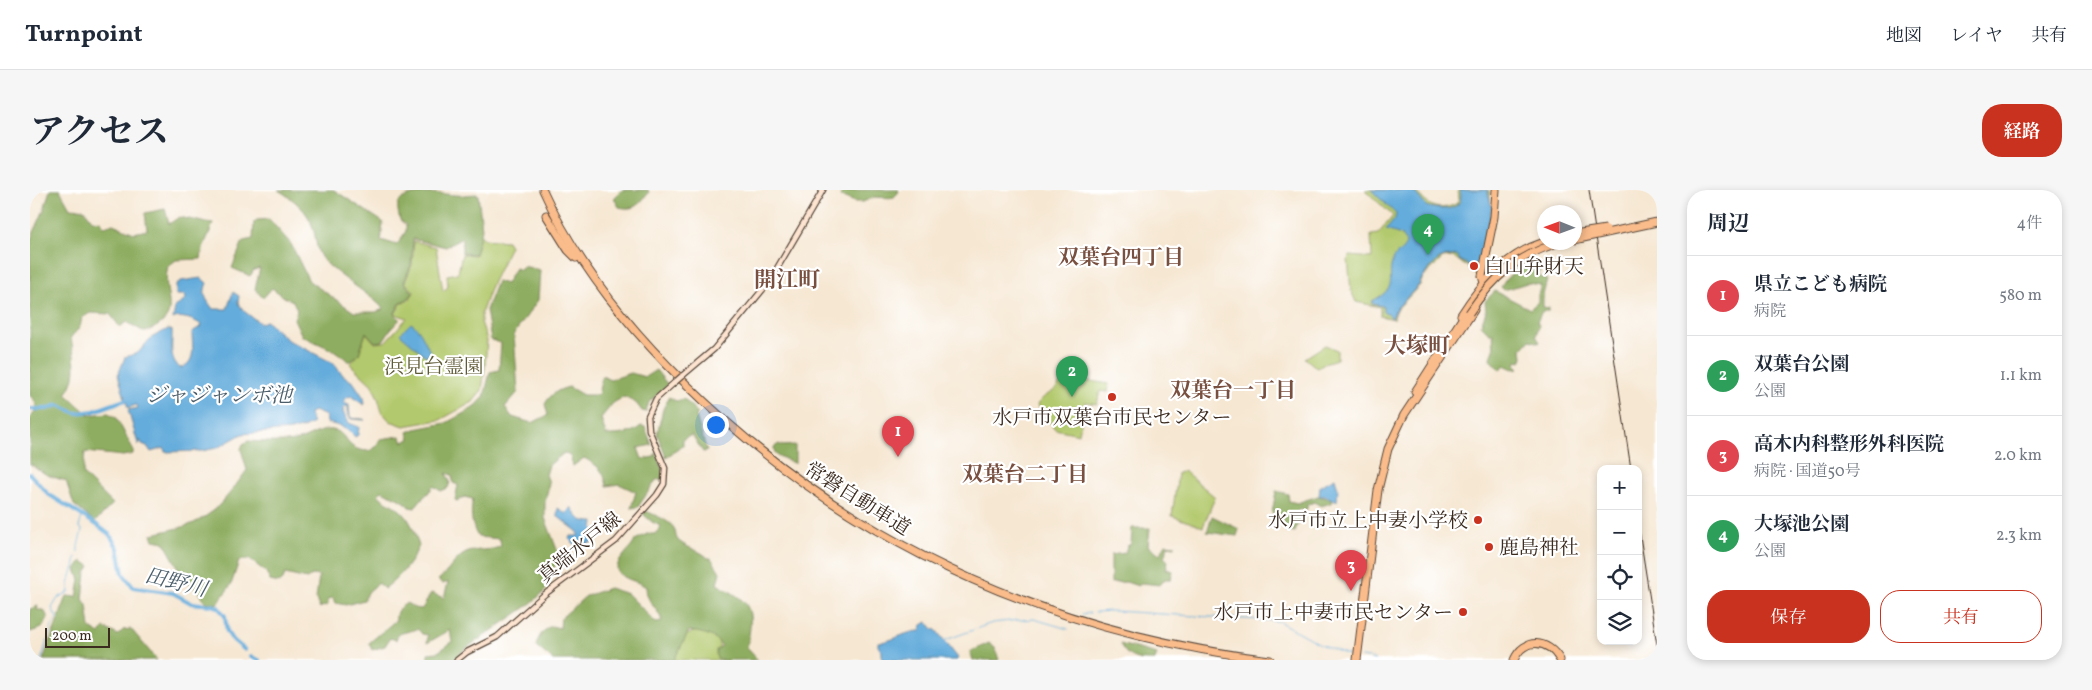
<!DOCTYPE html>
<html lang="ja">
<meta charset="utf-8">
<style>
body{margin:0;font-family:Vollkorn,"Noto Serif JP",serif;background:#f6f6f7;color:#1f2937}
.controls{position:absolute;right:15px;bottom:15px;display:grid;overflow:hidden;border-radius:10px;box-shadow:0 2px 8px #0003}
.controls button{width:45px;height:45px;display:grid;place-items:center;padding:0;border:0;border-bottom:1px solid #e0e1e3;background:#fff;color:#1f2937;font:25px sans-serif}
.compass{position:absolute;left:1507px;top:15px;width:45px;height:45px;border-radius:50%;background:#fff;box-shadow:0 2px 8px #0003;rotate:271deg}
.scale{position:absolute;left:15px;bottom:12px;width:65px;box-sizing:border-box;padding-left:5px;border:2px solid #3b2a1e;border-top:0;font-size:14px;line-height:18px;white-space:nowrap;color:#3b2a1e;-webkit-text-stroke:4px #fff;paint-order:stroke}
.you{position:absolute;left:685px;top:234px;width:18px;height:18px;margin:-12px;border:4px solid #fff;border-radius:50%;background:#1a73e8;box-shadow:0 0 0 8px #1a73e833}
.badge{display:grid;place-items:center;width:32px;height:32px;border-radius:50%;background:#c8321e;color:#fff;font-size:16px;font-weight:700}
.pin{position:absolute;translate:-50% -41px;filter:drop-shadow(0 1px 2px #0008)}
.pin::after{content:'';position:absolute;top:26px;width:18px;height:15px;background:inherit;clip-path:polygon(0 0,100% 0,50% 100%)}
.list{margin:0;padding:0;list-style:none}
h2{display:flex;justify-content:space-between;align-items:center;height:65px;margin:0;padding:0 20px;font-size:21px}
h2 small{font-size:16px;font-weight:400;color:#747a83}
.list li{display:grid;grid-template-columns:32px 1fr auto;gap:15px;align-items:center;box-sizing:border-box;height:80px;padding:0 20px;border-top:1px solid #e0e1e3}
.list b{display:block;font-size:19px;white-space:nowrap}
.list p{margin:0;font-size:16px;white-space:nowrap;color:#747a83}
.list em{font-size:16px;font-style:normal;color:#747a83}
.actions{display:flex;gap:10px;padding:15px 20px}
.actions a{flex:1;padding:11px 0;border:1px solid #c8321e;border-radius:20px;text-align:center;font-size:18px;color:#c8321e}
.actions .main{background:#c8321e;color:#fff}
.icon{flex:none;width:28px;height:28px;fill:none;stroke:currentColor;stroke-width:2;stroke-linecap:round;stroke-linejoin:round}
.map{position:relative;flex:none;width:1627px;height:470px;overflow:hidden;border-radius:20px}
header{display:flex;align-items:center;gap:30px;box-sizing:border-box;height:70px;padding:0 25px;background:#fff;border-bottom:1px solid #e0e1e3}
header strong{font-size:24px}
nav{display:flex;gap:28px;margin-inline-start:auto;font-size:18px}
.intro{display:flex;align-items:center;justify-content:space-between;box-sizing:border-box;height:120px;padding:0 30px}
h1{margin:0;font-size:35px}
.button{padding:12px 22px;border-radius:20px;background:#c8321e;color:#fff;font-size:18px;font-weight:700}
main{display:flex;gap:30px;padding:0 30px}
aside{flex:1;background:#fff;border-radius:20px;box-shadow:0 2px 8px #0003}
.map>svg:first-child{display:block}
.green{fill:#b3c96d;stroke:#777a46}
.forest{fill:#8ead60;stroke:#646c3f}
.water{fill:#63acdb;stroke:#4f6b7c}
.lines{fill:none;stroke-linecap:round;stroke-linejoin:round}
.stream{stroke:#63acdb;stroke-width:1}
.river{stroke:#63acdb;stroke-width:4}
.secondary-casing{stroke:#574639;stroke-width:7}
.highway-casing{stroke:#574639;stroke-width:9}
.secondary{stroke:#fde4d1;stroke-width:4.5}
.highway{stroke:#fabc8b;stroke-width:7}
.rail{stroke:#3b2a1e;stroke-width:1}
.secondary-bridge-casing{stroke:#574639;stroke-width:7;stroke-linecap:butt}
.highway-bridge-casing{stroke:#574639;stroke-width:9;stroke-linecap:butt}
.secondary-bridge{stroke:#fde4d1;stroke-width:4.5}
.highway-bridge{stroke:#fabc8b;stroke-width:7}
.poi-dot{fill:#c8321e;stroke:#fff;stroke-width:2}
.labels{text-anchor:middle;stroke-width:4.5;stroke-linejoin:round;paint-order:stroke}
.poi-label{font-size:20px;fill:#3b2a1e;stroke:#fff;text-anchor:start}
.park-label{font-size:20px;fill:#5f5a36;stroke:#fff}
.street-label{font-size:20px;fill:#3b2a1e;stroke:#fff}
.neighbourhood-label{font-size:21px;font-weight:bold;fill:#795040;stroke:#fff}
.water-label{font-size:21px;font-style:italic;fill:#4b5e6a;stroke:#fff}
.quarter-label{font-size:22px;font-weight:bold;fill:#795040;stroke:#fff}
</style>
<header>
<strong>Turnpoint</strong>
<nav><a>地図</a><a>レイヤ</a><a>共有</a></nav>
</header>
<div class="intro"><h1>アクセス</h1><a class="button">経路</a></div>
<main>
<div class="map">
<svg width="1627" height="470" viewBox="0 0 1627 470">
<rect width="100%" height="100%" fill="#fff"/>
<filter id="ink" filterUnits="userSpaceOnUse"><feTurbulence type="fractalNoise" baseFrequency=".02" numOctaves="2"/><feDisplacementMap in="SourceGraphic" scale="10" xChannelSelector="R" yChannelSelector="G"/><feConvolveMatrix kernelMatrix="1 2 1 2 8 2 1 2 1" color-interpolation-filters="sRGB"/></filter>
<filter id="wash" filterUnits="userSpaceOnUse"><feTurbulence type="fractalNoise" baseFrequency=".0096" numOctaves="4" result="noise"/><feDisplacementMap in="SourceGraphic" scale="20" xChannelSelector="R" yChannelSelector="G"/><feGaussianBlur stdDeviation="1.12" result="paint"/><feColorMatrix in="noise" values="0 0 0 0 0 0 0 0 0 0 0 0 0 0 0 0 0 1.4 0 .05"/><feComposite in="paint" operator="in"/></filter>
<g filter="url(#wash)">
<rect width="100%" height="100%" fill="#f6e7d2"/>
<!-- green -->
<g class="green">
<path d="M 1335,0 L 1386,0 C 1397,17 1408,22 1426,14 L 1429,9 L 1428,0 L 1459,0 C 1464,24 1456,62 1448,85 L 1446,86 L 1438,76 L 1434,75 L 1424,67 L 1413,68 L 1393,87 L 1390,95 L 1365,121 L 1364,129 L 1350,126 L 1350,117 L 1326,112 L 1321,101 L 1318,69 L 1320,66 L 1342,68 L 1341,45 L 1348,44 L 1363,26 Z"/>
<polygon points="450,45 455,49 477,51 480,56 461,96 451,124 451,132 457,150 455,178 452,200 443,212 410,230 374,236 360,231 352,222 348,208 342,195 320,174 329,164 336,143 345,153 355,152 377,128 365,124 372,112 379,110 384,102 375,92 382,75 384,51 406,57 413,101 418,97 417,85 428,83 432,64 445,65"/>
<polygon points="1295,155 1307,160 1307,169 1294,173 1287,178 1275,168"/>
<path d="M 1038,176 L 1056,180 L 1054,190 L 1079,194 L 1078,202 L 1070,201 L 1067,214 L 1055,212 L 1049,244 L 1025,239 L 1007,215 C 1018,198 1029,208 1035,177 Z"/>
<polygon points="1154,281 1185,307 1173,337 1142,326 1148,283"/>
<polygon points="668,440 688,446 690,465 698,470 643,470 655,446"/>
</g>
<!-- forest -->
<g class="forest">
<path d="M 20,0 L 30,0 L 40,18 L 54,19 L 62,30 L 71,31 L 74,37 L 83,34 L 104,43 L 117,40 L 115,23 L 135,19 L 139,34 L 149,27 L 183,34 L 173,58 L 171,69 L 146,70 L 138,76 C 130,107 157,126 115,142 L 96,132 L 90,137 L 80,124 L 60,123 L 52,128 L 50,137 L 41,147 C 44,167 50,187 36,204 L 59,225 L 78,223 L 86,227 L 103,259 L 103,264 L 93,266 L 55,262 L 53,284 L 83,314 L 65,332 L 44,315 L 36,291 L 17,285 L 0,274 L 0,228 L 6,220 L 6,216 L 5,211 L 0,206 L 0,51 L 13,22 Z"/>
<path d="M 248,0 L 304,0 L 353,32 L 351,50 L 367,55 L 376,41 L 376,35 L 370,30 C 369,25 367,19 368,14 C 374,0 408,3 425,5 C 432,6 441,4 448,4 L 452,39 L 445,64 L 432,63 L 432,48 L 416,57 L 383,49 L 381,75 L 374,92 L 383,103 L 378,109 L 371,112 L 364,124 L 370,129 L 360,140 L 353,151 L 345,152 L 336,142 L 329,164 L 320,172 L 305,161 L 272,146 L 264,129 L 267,120 L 263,111 L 254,107 L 242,98 L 233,108 L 225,99 L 230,78 L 224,80 L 220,86 L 202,78 L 213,51 L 223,49 L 224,32 L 227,30 L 239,29 L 261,54 L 279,91 L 324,122 L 346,122 L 354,119 C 336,101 312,89 294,71 C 285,61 287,50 283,38 C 278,20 263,9 248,0 Z"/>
<path d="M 592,0 L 618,0 L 619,3 C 608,14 606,21 589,17 L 584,8 Z"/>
<polygon points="813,0 869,0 868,3 863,8 844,7 833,12 825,12 810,6"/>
<polygon points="1493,75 1510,80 1509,86 1517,90 1513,105 1513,117 1519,118 1519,121 1512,121 1507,132 1509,135 1506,146 1510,152 1509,153 1500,150 1492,159 1493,167 1491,172 1487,171 1486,175 1489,178 1483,179 1474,175 1471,180 1460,170 1464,160 1463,143 1459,143 1451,135 1456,121 1455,111 1465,101 1500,119 1508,112 1508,105 1511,95 1497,93 1474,100 1471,97 1477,88"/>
<path d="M 493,76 L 510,80 L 508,110 L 484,144 L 488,202 L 475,217 L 482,227 L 502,233 L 518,225 L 515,214 C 521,204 527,200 539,197 L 553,205 L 568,205 L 572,186 L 580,190 L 601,183 L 615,187 L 626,180 L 638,195 L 619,212 L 616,222 L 612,221 L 606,213 L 594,207 L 583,213 L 571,228 L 576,245 C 589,245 600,245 611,236 L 615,237 L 622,255 L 608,258 L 612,269 L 624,267 L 626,263 L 633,281 L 632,289 L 626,290 L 608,317 L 601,318 L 606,302 L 589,294 L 577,296 C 574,280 567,275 554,268 L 543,276 L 540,266 L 534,263 L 519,275 L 516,285 L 519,292 L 518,299 L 515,312 L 515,328 L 529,365 L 515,401 L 499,415 L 435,459 L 424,470 L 398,470 L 398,463 L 408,462 L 422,452 L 420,440 L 397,453 L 398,445 L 392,444 L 388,439 L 368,444 L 366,450 L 360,448 L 355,456 L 342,460 L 339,453 L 366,430 C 365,421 369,418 377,413 L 384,418 L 392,419 L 401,403 L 414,408 L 418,392 L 413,394 L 408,390 C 419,382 424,369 436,363 C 447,358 460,362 471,356 L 470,349 L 448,347 C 441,335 440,322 443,309 L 434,307 L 427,311 L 425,310 L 428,295 L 423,293 L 422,285 L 416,283 L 420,292 L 418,298 L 411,301 L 403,296 C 397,307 390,308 385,318 L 379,317 L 375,312 L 352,301 L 348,304 C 353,311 363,314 370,320 C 381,329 385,343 389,356 C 381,374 370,387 354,399 L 349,393 L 339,401 L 334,410 L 316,415 L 305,413 L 303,408 L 298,409 L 298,415 L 289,418 L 286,409 L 289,386 L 282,385 L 277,389 L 255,384 L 253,390 L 249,393 L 240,391 L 236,382 L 219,369 L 209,371 L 201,395 L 187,414 L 175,412 C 172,403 159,392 150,389 L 147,375 L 134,352 L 124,350 L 122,344 C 134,341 147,339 159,335 C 187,324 200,303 217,280 L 211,259 L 213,254 L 218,251 C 233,252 251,253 266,251 C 278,248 291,238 303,240 C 320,244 313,260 339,261 L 346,257 L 350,249 L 370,246 L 373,252 L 380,249 L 378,242 L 385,239 L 416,233 L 445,217 L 454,207 L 460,182 L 469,180 L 471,153 L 461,150 L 456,120 L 467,91 L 476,94 L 485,78 L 491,80 Z"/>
<polygon points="639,207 646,211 654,209 668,223 666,226 677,261 673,262 662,245 653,249 653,256 636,267 627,244 633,219"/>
<polygon points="749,254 753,256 765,255 765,274 745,264 744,257"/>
<polygon points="1246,301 1258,304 1259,311 1267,313 1288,306 1302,309 1301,313 1291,316 1284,312 1277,315 1277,319 1274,321 1270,318 1266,324 1271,327 1273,332 1267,335 1265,342 1254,340 1254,330 1242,323"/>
<path d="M 616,321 C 624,325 639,330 644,338 C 647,344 644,347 650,352 C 659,359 670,360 678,368 L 681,368 L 690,382 L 687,394 C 723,414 724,417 717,458 L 728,470 L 688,470 L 686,466 L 686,460 L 692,456 C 683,444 673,443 659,441 L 644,470 L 523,470 L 506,456 C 509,446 512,441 521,436 L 530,438 L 531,428 L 556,406 L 579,398 L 598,404 L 626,433 L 632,432 C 630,419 616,414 616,397 C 610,392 601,391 594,387 C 574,377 603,360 605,350 L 617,344 L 624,344 L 629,341 L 631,336 L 622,332 L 613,324 Z"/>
<polygon points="1182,326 1209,339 1207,346 1177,342"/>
<polygon points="1102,338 1120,338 1118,356 1130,364 1136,354 1145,355 1145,357 1138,356 1134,367 1138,371 1136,379 1143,381 1141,389 1135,389 1130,395 1112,393 1108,396 1096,392 1081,393 1081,365 1095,363 1097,356 1101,354"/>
<polygon points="52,371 60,376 56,383 53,409 57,415 60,438 70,444 74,438 88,445 93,440 101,439 127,470 13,470 37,406 47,407 50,390 46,379"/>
<polygon points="8,416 7,420 14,420 18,428 12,438 0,442 0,419"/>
<polygon points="959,453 965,458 969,470 943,470 940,462"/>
<path d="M 1090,454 L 1127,464 L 1125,470 C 1109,470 1098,470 1090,454 Z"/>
</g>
<!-- water -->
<g class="water">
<path d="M 1341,0 L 1383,0 L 1396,16 C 1410,21 1436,22 1430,0 L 1457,0 L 1462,17 L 1461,23 L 1452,70 L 1447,85 L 1442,79 L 1445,79 L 1446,75 L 1442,74 L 1441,79 L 1439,75 L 1430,71 L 1427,65 L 1414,67 L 1408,70 L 1393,86 L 1389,95 L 1365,120 L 1362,129 L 1358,123 L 1353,122 L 1353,116 L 1343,114 L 1342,111 C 1372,96 1354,88 1364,68 C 1368,62 1374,60 1376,53 L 1371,45 L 1356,40 L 1365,29 L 1366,24 Z"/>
<path d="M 171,88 L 177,93 C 172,105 176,109 183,119 L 197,119 L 203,102 L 209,106 L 208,113 L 215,122 L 230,133 L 236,131 L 258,150 L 303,173 L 313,185 L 324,193 L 334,208 L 335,213 L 334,215 L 321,206 L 316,208 L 314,213 L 319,215 L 320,227 C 324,230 330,227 335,230 C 332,230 324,229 321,229 L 318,224 L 318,216 L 314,217 L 313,222 L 319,233 L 329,237 L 328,245 L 325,247 C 318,238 307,235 297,233 L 296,226 L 284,221 L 279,224 L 283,233 L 273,238 L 261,240 L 212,244 L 187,258 L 172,261 L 135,262 L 134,258 L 121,262 L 117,256 L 112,254 L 110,250 L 109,255 L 108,254 L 98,220 L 108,218 L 106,215 L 98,218 L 88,185 L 95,167 L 108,163 L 121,148 L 138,139 L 142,140 C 143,155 138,167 150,178 C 167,173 162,156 162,142 L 172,136 C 166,129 148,125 143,129 L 145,117 L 153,112 L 156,108 L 154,105 L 146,105 L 146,95 L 151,91 Z"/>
<path d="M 381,133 C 392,140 394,151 401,163 L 397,167 L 370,144 Z"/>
<polygon points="1305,288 1308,299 1307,311 1296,306 1289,306 1290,296"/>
<path d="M 541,317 C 548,327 548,332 564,332 L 563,338 L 566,341 L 562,352 L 548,358 L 539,349 L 540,346 L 548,346 L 548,342 L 527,326 L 528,318 L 536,324 Z"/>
<path d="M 897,432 L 903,439 L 906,440 L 928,468 L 927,470 L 852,470 L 852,462 L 848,456 L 848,452 C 863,452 875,441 890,441 L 892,435 Z"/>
</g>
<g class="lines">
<!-- stream -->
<g class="stream">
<path d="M 48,363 C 47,353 51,348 52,339 L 49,337 L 52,326"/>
<polyline points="1083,421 1248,431 1292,455 1321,466"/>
<polyline points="1065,422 1082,421"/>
<polyline points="1052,424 1060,423"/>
<polyline points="990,430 1004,429 1038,439"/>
<polyline points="913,451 962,433 989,430"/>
<polyline points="1331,467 1339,468"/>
<polyline points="1341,469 1345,470"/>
<path d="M 11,470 L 22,436 L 27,428 L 22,418 L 28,408 L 39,402 C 38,387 45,380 46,367"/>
</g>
<!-- river -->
<g class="river">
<polyline points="0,219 17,219 28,215 46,223 64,221 95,210"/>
<polyline points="0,284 18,304 67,335 79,344 88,358 93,384 103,397 143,403 161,413 182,415 188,417 195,426 197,442 201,448"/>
<polyline points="203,450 215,460"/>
<polyline points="221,467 229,470"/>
</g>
</g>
</g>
<g filter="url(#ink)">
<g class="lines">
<!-- secondary casing -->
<g class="secondary-casing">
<g id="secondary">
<polyline points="652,186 684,159 739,92 793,0"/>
<polyline points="427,470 437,462 467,447 515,404 586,351 627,305 634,294 635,278 619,240 618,226 626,209 644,193"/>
</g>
</g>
<!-- highway casing -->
<g class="highway-casing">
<g id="highway">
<path d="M 513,0 C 546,73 597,136 654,192 C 817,353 1014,442 1240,470"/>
<polyline points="516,25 538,60 546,68"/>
<polyline points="1455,96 1452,86 1464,27 1466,0"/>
<path d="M 1431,125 C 1452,92 1477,64 1514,52"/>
<polyline points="1385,202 1437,121"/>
<polyline points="1327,470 1348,300 1358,259 1374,225 1444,120"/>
<path d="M 1484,470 C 1494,447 1518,449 1530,470"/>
</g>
</g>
<!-- secondary -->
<use href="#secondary" class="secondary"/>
<!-- highway -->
<use href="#highway" class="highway"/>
<!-- rail -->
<g class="rail">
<polyline points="1559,0 1601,279"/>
<polyline points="1608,333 1627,455"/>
</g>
<!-- secondary-bridge casing -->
<g class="secondary-bridge-casing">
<polyline id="secondary-bridge" points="644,193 652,186"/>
</g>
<!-- highway-bridge casing -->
<g class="highway-bridge-casing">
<g id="highway-bridge">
<polyline points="1544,44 1576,39"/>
<polyline points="1544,50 1627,32"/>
<path d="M 1439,123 C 1463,87 1490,63 1532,52"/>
</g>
</g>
<!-- secondary-bridge -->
<use href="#secondary-bridge" class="secondary-bridge"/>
<!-- highway-bridge -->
<use href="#highway-bridge" class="highway-bridge"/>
</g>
</g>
<!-- markers -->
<g class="poi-dot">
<circle cx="1444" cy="76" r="5"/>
<circle cx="1082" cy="207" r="5"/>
<circle cx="1448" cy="330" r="5"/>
<circle cx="1459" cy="357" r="5"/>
<circle cx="1433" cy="422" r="5"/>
</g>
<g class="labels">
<!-- poi labels -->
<g class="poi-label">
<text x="1454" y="83">白山弁財天</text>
<text x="1082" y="234" text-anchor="middle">水戸市双葉台市民センター</text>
<text x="1438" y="337" text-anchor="end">水戸市立上中妻小学校</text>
<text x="1469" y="364">鹿島神社</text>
<text x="1423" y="429" text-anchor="end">水戸市上中妻市民センター</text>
</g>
<!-- park labels -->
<g class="park-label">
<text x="404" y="183">浜見台霊園</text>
</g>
<!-- street labels -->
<g class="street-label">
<text transform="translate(828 308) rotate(32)" y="7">常磐自動車道</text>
<text transform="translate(549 357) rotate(-39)" y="7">真端水戸線</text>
</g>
<!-- neighbourhood labels -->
<g class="neighbourhood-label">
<text x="1091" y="74">双葉台四丁目</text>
<text x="1203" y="207">双葉台一丁目</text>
<text x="995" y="291">双葉台二丁目</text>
</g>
<!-- water labels -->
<g class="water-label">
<text x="189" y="212">ジャジャンボ池</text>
<text transform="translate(146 392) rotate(14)" y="7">田野川</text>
</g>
<!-- quarter labels -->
<g class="quarter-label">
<text x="757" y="97">開江町</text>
<text x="1387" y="163">大塚町</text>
</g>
</g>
</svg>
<div class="controls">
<button>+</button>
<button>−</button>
<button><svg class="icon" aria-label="locate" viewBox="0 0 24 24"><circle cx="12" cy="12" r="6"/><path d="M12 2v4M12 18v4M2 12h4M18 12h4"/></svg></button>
<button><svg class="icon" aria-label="layers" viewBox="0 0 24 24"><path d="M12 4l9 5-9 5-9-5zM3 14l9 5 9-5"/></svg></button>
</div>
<svg class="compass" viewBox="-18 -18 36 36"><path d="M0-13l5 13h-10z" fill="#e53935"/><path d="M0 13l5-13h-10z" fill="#747a83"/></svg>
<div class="scale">200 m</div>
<div class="you"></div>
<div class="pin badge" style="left:868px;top:267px;background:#e0444e">1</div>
<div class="pin badge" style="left:1042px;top:207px;background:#2e9e5b">2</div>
<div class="pin badge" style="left:1321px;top:401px;background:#e0444e">3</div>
<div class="pin badge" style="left:1398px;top:65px;background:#2e9e5b">4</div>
</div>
<aside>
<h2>周辺<small>4件</small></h2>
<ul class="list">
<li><span class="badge" style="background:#e0444e">1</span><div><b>県立こども病院</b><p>病院</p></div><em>580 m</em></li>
<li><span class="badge" style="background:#2e9e5b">2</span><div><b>双葉台公園</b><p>公園</p></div><em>1.1 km</em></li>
<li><span class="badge" style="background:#e0444e">3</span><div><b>高木内科整形外科医院</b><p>病院 · 国道50号</p></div><em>2.0 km</em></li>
<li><span class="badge" style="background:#2e9e5b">4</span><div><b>大塚池公園</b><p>公園</p></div><em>2.3 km</em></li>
</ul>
<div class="actions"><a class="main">保存</a><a>共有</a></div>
</aside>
</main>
